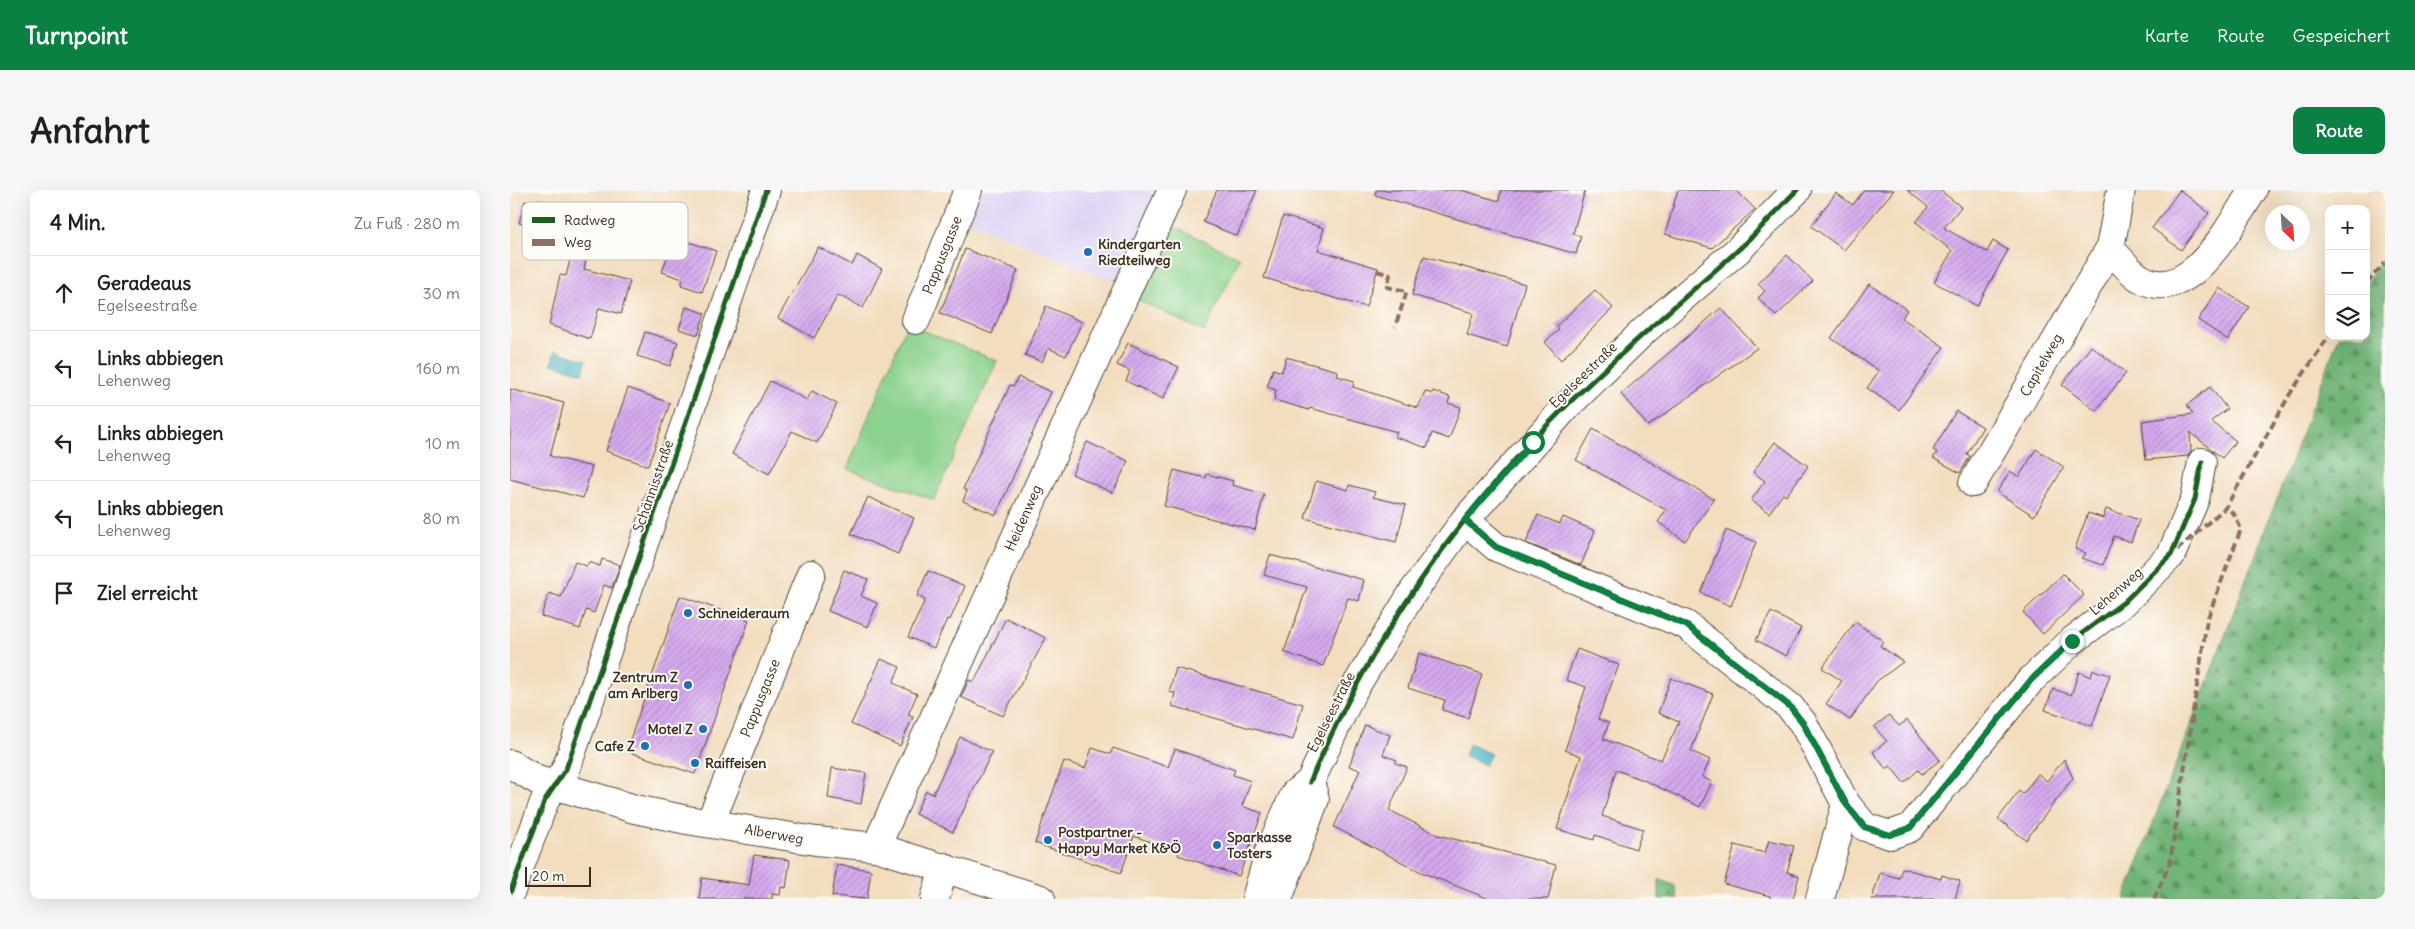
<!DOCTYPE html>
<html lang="de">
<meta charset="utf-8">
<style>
body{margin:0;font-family:Delius,sans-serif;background:#f6f6f6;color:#202124}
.controls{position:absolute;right:15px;top:15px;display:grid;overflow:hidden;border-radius:10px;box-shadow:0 5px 20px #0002}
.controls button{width:45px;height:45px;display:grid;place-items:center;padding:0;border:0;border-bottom:1px solid #e0e0e0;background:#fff;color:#202124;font:25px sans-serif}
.compass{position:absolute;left:1755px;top:15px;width:45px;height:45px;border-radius:50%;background:#fff;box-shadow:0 5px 20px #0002;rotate:155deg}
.scale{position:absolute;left:15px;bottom:12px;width:66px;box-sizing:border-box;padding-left:5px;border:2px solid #3b2a1e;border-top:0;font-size:14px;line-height:18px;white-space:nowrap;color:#3b2a1e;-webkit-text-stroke:4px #fdfcf7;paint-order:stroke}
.stop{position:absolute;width:15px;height:15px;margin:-11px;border:4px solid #0b8043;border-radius:50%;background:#fff}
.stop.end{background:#0b8043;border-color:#fff;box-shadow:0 1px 5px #0008}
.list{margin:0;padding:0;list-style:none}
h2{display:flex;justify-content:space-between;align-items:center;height:65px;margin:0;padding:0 20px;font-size:21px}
h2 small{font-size:16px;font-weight:400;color:#757577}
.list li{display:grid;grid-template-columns:32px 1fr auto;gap:15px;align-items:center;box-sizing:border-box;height:75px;padding:0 20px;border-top:1px solid #e0e0e0}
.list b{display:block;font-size:19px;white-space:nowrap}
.list p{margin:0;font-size:16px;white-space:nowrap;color:#757577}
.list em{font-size:16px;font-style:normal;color:#757577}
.icon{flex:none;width:28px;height:28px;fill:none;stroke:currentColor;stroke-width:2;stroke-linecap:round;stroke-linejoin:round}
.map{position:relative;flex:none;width:1875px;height:709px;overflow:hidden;border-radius:10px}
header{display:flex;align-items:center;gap:30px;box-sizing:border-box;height:70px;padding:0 25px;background:#0b8043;color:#fff}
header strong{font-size:24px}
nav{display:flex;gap:28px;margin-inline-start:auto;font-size:18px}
.intro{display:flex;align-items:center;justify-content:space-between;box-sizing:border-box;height:120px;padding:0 30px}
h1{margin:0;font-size:35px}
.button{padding:12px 22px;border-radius:10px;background:#0b8043;color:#fff;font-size:18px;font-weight:700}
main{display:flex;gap:30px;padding:0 30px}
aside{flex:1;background:#fff;border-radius:10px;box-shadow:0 5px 20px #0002}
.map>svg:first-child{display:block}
.built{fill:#dfd5f5}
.grass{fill:#8bd28d;stroke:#637e56}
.forest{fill:url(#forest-firs);stroke:#566f4b}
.water{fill:#46b1c4;stroke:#406e71}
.building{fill:url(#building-hatch)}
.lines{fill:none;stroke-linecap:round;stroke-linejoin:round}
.minor-casing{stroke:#564536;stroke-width:30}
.major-casing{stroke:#564536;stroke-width:30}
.minor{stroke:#fff;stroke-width:28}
.major{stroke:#fff;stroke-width:28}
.quiet{stroke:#8d6e63;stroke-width:4;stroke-dasharray:8 4;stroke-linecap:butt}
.cycleway-casing{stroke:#fdfcf7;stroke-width:8}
.cycleway{stroke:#1b5e20;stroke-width:5}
.route{stroke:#0b8043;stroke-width:6}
.poi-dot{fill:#1f6fb2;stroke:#fdfcf7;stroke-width:2}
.labels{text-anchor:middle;stroke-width:4;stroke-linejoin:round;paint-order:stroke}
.poi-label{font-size:14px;font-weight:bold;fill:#3b2a1e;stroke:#fdfcf7;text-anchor:start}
.street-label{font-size:14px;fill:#3b2a1e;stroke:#fdfcf7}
.key{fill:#fdfcf7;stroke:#c3bdb6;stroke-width:1}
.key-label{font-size:14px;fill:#3b2a1e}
</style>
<header>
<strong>Turnpoint</strong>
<nav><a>Karte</a><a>Route</a><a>Gespeichert</a></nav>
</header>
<div class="intro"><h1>Anfahrt</h1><a class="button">Route</a></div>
<main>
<aside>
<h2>4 Min.<small>Zu Fuß · 280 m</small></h2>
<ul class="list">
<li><svg class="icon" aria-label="ahead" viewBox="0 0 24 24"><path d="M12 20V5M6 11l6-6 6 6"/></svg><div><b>Geradeaus</b><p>Egelseestraße</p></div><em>30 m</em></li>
<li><svg class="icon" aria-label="left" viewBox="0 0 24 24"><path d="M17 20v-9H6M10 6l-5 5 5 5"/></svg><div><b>Links abbiegen</b><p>Lehenweg</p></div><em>160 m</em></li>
<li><svg class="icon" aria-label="left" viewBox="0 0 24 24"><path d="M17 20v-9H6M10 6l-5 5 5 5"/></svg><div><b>Links abbiegen</b><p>Lehenweg</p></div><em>10 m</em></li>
<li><svg class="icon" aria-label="left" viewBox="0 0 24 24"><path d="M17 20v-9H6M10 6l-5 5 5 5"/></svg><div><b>Links abbiegen</b><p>Lehenweg</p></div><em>80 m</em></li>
<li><svg class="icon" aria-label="arrive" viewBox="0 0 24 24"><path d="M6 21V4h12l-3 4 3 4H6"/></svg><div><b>Ziel erreicht</b></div></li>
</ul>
</aside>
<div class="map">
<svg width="1875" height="709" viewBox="0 0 1875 709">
<defs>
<pattern id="forest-firs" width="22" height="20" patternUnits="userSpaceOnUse" patternTransform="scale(1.25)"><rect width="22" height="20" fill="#70b478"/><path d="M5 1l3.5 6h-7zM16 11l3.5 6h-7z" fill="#5d9362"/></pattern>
<pattern id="building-hatch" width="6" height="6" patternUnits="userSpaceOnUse" patternTransform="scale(1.25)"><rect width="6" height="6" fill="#d6aaf0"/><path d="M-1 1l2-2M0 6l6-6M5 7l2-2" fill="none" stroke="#af8bc2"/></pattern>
</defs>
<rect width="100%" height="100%" fill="#fdfcf7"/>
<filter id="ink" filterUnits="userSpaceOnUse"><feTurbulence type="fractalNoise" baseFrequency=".02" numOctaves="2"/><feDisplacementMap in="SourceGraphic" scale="10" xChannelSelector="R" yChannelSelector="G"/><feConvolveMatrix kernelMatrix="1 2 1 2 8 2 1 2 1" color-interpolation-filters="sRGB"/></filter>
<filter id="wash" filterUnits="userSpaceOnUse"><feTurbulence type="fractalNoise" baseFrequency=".0096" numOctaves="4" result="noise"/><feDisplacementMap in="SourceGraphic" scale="20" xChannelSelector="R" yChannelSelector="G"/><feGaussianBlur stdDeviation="1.12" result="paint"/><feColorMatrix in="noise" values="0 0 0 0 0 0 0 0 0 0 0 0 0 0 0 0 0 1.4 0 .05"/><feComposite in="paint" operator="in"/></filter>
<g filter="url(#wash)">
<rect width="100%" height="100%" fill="#f2ddbf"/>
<!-- built -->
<polygon class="built" points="465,0 653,0 609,94 453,29"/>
<!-- grass -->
<g class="grass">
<polygon points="654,32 730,68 694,142 618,105"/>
<polygon points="397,134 487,171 424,310 337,279"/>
</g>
<!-- forest -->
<g class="forest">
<polygon points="1875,64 1875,709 1614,709 1829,146 1856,146 1856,94"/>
<polygon points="1149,689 1165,696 1168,709 1149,709"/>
</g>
<!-- water -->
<g class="water">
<polygon points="45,161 76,170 73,183 41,174"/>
<polygon points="959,554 981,564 975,575 954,565"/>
</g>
<g id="blocks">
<!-- building -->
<g class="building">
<polygon points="707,0 747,0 727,46 693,32"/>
<polygon points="866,0 951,0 989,11 991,0 1075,0 1063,44 1071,46 1066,64 865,5"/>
<polygon points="1168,0 1226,0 1245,19 1202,58 1155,44"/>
<polygon points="1354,0 1384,0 1334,60 1301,36 1326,3 1343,15"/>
<polygon points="1397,0 1430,0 1451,17 1434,38 1477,62 1483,51 1498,60 1467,116 1424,92 1442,61 1406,32 1418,17"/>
<polygon points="1670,0 1699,23 1671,60 1642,38"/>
<polygon points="28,9 62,19 63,13 82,17 80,28 86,30 74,79 120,91 111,124 89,118 80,149 39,135 50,85 56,86 64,53 54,50 55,45 9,33 15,11 27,14"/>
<polygon points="773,26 814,38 808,60 868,78 856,117 754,88"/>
<polygon points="164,47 206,61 192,102 171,95 173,89 152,82"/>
<polygon points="308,57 342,75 347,65 372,79 353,118 328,105 304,148 268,128"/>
<polygon points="455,59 508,80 482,144 430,123"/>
<polygon points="1277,65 1303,91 1266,126 1248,108 1255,101 1248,94"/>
<polygon points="914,66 1015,94 997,157 957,145 963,123 902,105"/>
<polygon points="1359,94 1397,120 1392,128 1434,157 1389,220 1357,198 1369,181 1321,148"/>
<polygon points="1709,98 1739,117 1718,150 1688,130"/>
<polygon points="1085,100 1103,118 1051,170 1035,152 1049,140 1046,136"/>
<polygon points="536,116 572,132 556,166 538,158 532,172 515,165"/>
<polygon points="176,117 195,123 188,145 169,139"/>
<polygon points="1211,118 1247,158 1138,236 1111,204"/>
<polygon points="135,142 168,152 160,176 127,166"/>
<polygon points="618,153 669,177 653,209 616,191 620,181 607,175"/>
<polygon points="1581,156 1616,183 1586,221 1552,195"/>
<polygon points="776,167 828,181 827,186 844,191 843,197 908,218 915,201 922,204 923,201 940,207 938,213 951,217 939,249 922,243 917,258 885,247 887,242 800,218 799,220 764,210 766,200 757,197 763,179 772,182"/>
<polygon points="508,187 541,202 486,325 453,311 457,301 453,299 500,195 504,196"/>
<polygon points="260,191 297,210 302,201 327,214 307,253 282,241 259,284 222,264"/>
<polygon points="1700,197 1717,219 1701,231 1726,251 1712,268 1680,242 1681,261 1678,266 1636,270 1632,231 1683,224 1677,215"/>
<polygon points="118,198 160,213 138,276 96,261"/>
<polygon points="0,199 54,213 40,266 82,277 73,308 0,289"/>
<polygon points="1446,221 1473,237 1457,264 1460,266 1450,283 1423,268 1427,262 1423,260"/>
<polygon points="1083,239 1204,309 1175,351 1148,332 1156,320 1066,270"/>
<polygon points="577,252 618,271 603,303 562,284"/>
<polygon points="1265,252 1298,276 1276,306 1273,304 1259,323 1241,310 1255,291 1243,282"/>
<polygon points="1526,259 1554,277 1524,326 1487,302 1500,281 1509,287"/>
<polygon points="664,280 696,288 697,284 723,291 722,295 754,304 745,340 654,316"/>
<polygon points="806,291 838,300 839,295 865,302 863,307 896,315 886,352 795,328"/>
<polygon points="358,307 404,328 388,364 341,344"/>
<polygon points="1596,319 1629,330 1621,352 1604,346 1593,375 1571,368 1576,363 1565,359 1578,323 1593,328"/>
<polygon points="1028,325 1050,334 1053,327 1085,341 1071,375 1016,353"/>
<polygon points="1216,340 1246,352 1221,416 1191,403"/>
<polygon points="760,365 854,390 849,411 838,408 813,476 774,462 797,397 754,385"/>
<polygon points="92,369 110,375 102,398 94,395 84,423 76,420 70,439 31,426 39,403 51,407 65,372 77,376 79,372 90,376"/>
<polygon points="334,380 358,389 351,406 367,413 358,437 318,421"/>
<polygon points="418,381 455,396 440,430 437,429 424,458 398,447 415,410 407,406"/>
<polygon points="1553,384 1574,405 1533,444 1513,422"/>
<polygon points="170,406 239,430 185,584 116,561"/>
<polygon points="1261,422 1291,438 1276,466 1246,450"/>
<polygon points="496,428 536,448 493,526 451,507 459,490 464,492"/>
<polygon points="1345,432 1373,451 1370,456 1393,472 1367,491 1340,530 1316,514 1332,491 1312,478"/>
<polygon points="1067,459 1109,475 1088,529 1099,533 1093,549 1151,570 1169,532 1148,523 1161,488 1203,504 1181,561 1200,570 1192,587 1202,592 1190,617 1136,591 1106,580 1092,626 1133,639 1126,659 1085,645 1084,650 1047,639 1071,566 1055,560 1076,497 1056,490"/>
<polygon points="909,463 972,484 958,528 932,520 935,510 898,498"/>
<polygon points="371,469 390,477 383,493 407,504 398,525 403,527 390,556 341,534"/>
<polygon points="666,478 793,514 783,550 662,516 665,503 659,502"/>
<polygon points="1583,480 1600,485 1582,536 1535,520 1543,499 1561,505 1569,482 1581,487"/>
<polygon points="1379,525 1389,536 1397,530 1430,570 1412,584 1408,580 1394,593 1380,576 1376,579 1363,562 1377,551 1364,537"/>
<polygon points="855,535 880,545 873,565 887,570 885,573 897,577 879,620 928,645 1046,675 1038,709 979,709 911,682 824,637 850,580 839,576"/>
<polygon points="450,547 482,562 443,642 405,624 416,601 423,604"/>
<polygon points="582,558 600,564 603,558 658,577 665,559 725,580 723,585 741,591 732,616 752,623 729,686 668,665 669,662 624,646 611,683 525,653 554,571 575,578"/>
<polygon points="1554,569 1563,588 1516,650 1488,629 1509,601 1513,604 1528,584 1537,591"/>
<polygon points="322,578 356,583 351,614 318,608"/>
<polygon points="1259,650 1284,656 1277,682 1289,686 1283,709 1260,709 1260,706 1214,694 1225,655 1255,663"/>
<polygon points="244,665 280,670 276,698 271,697 270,705 262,704 262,709 189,709 192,688 239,695"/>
<polygon points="327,675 361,680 357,709 322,706"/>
<polygon points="1392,678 1431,689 1432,685 1450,691 1445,709 1362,709 1370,683 1389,688"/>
</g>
</g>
</g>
<g filter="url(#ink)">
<use href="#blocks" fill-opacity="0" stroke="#564536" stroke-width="1"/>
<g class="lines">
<!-- minor casing -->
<g class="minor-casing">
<g id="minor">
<polyline points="1287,0 1228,60 1135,140 1056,217 955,330 986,357 1176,435 1280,517 1293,533 1336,614 1355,637 1380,645 1400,638 1521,490 1562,451 1614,412 1661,365 1685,309 1692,272"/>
<path d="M 1611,0 L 1600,58 C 1609,68 1619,81 1630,88 C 1680,118 1722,32 1743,0"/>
<polyline points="406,130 458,0"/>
<polyline points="1463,293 1600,58"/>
<polyline points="0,574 27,590 125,619 177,630 306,651 366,657 531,709"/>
<polyline points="200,633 301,384"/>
<polyline points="366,657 662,0"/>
<polyline points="0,703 35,610 56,579 256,0"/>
<polyline points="425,709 434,677"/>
<polyline points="1310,709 1336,614"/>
</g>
</g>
<!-- major casing -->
<g class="major-casing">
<g id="major">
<polyline points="746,709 759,662 785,603 800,592 841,504 903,402 955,330"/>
<polyline points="768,709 805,609 800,592"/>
</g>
</g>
<!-- minor -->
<use href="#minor" class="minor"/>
<!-- major -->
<use href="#major" class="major"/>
<!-- quiet -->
<g class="quiet">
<polyline points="867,81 880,85 877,97 897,101 885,137"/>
<polyline points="1856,93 1875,73"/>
<polyline points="1667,360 1716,317 1780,204 1819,146"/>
<polyline points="1644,709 1660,673 1697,430 1731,339 1724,324 1716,317"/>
</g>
<!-- cycleway casing -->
<g class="cycleway-casing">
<g id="cycleway">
<polyline points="955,330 986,357 1176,435 1280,517 1293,533 1336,614 1355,637 1380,645 1400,638 1521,490 1562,451 1614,412 1661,365 1685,309 1692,272"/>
<path d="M 800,592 C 859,452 949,322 1057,215 C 1112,161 1170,112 1227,61 C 1248,42 1267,20 1287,0"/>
<polyline points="0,703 35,610 56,579 256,0"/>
</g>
</g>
<!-- cycleway -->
<use href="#cycleway" class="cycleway"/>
</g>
</g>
<g class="lines" filter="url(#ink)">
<!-- route -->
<polyline class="route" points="1023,252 955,330 986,357 1176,435 1280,516 1293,533 1336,614 1354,637 1380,645 1400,638 1521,490 1562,451"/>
</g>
<!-- markers -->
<g class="poi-dot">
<circle cx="578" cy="62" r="5"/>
<circle cx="178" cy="423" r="5"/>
<circle cx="178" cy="495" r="5"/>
<circle cx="193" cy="539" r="5"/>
<circle cx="135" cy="556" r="5"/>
<circle cx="185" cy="573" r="5"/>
<circle cx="538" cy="650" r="5"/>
<circle cx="707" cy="655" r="5"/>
</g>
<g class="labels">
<!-- poi labels -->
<g class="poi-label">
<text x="588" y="59">Kindergarten<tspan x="588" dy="16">Riedteilweg</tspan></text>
<text x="188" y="428">Schneideraum</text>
<text x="168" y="492" text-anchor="end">Zentrum Z<tspan x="168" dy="16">am Arlberg</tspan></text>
<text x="183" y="544" text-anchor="end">Motel Z</text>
<text x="125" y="561" text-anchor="end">Cafe Z</text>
<text x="195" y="578">Raiffeisen</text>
<text x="548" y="647">Postpartner -<tspan x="548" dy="16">Happy Market K&amp;Ö</tspan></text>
<text x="717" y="652">Sparkasse<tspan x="717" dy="16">Tosters</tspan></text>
</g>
<!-- street labels -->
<g class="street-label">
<text transform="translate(432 65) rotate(-68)" y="5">Pappusgasse</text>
<text transform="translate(1531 175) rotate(-60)" y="5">Capitelweg</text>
<text transform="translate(1073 185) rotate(-44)" y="5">Egelseestraße</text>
<text transform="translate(143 296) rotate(-71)" y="5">Schännisstraße</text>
<text transform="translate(513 328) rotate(-66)" y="5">Heidenweg</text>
<text transform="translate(1606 401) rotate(-41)" y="5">Lehenweg</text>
<text transform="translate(250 508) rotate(-68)" y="5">Pappusgasse</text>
<text transform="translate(821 522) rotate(-63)" y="5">Egelseestraße</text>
<text transform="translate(264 644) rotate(10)" y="5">Alberweg</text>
</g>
</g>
<!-- legend -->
<rect x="12" y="12" width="166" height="58" rx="8" class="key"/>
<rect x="22" y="27" width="23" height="6" fill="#1b5e20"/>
<rect x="22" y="49" width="23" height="7" fill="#8d6e63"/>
<g class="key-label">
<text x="54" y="35">Radweg</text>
<text x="54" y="57">Weg</text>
</g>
</svg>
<div class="controls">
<button>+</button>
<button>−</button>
<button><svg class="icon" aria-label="layers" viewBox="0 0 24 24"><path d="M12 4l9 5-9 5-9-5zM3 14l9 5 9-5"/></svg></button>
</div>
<svg class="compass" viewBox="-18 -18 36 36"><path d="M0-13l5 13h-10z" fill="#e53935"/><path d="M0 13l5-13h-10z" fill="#757577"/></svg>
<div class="scale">20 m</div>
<div class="stop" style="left:1023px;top:252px"></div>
<div class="stop end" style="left:1562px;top:451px"></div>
</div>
</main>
